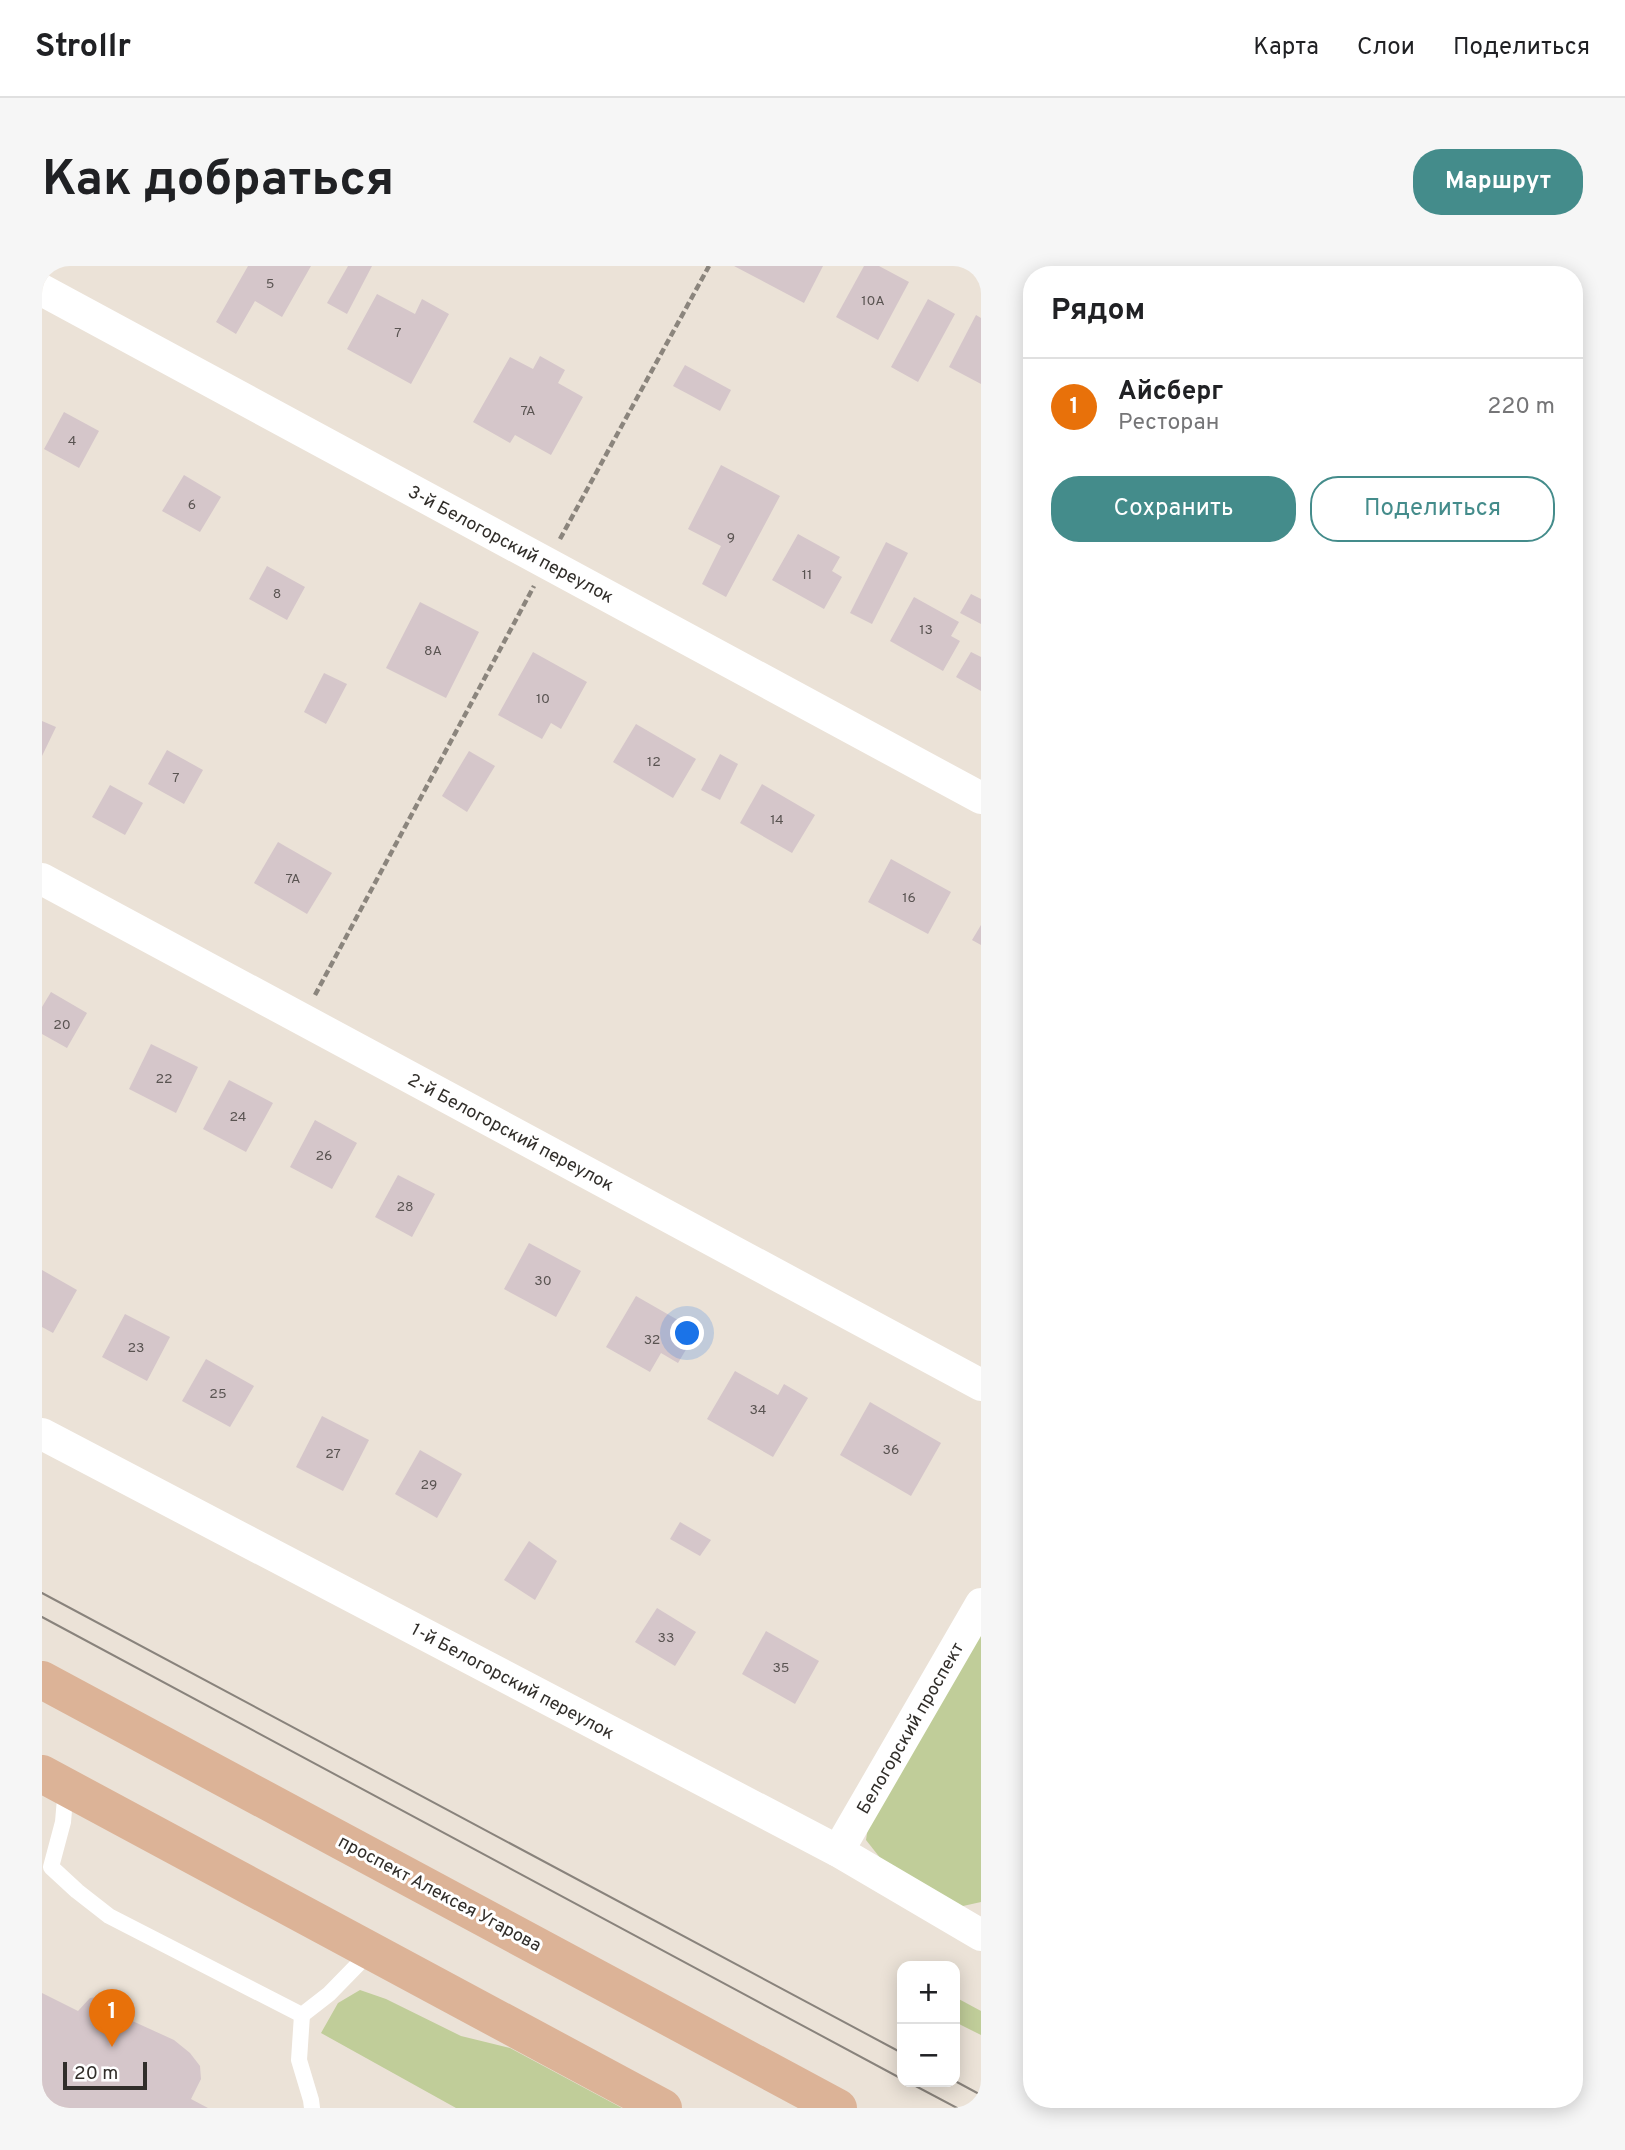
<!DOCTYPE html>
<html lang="ru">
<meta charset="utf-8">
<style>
body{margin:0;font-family:Overpass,sans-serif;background:#f6f6f6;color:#202124}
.controls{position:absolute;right:21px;bottom:21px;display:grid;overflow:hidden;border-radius:14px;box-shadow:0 4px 18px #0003}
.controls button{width:63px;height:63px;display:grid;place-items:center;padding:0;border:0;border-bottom:2px solid #e0e0e0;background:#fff;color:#202124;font:35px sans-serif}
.scale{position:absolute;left:21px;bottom:18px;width:84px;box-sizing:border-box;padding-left:7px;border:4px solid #312e2a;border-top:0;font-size:19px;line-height:24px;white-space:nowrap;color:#312e2a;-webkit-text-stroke:5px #fff;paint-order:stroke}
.you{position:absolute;left:646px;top:1068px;width:24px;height:24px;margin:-18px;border:5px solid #fff;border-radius:50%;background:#1a73e8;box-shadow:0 0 0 10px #1a73e833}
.badge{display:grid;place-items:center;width:46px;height:46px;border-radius:50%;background:#448c8b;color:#fff;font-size:23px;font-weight:700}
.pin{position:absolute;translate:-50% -58px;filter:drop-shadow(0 2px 4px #0008)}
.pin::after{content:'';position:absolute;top:37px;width:24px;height:21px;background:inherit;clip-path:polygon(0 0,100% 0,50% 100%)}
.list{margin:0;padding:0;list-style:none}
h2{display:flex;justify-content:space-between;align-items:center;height:91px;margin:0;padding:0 28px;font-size:30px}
h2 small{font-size:23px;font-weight:400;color:#757577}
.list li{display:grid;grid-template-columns:46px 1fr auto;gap:21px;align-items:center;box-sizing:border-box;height:98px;padding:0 28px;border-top:2px solid #e0e0e0}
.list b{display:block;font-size:26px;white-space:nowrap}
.list p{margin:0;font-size:23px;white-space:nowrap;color:#757577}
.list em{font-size:23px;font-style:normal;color:#757577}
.actions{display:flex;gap:14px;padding:21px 28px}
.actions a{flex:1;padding:16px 0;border:2px solid #448c8b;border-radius:28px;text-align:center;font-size:24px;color:#448c8b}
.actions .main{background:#448c8b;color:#fff}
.map{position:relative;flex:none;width:939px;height:1842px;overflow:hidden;border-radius:28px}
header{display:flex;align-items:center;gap:42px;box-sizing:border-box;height:98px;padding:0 35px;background:#fff;border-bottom:2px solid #e0e0e0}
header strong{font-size:33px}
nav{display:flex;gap:38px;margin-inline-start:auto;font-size:24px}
.intro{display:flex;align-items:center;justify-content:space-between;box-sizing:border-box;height:168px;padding:0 42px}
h1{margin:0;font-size:49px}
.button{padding:18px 32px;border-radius:28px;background:#448c8b;color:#fff;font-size:24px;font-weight:700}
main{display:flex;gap:42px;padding:0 42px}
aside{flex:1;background:#fff;border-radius:28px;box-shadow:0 4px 18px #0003}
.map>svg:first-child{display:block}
.green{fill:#c0cd99}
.building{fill:#d5c6ca}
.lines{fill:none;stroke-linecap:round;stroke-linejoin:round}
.path{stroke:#8b857d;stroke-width:4.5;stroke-dasharray:7 3.5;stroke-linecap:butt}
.service{stroke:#fff;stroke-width:16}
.minor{stroke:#fff;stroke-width:32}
.primary{stroke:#dcb397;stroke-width:38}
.tram{stroke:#89837c;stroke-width:2}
.labels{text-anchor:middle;stroke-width:6;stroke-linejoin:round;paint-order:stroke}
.number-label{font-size:14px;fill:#5a5452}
.street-label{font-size:18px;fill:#312e2a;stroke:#fff}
</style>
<header>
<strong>Strollr</strong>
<nav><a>Карта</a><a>Слои</a><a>Поделиться</a></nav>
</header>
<div class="intro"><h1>Как добраться</h1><a class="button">Маршрут</a></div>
<main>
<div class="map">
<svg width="939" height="1842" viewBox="0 0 939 1842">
<rect width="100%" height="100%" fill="#ebe2d7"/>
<!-- green -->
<g class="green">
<polygon points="939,1359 939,1636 912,1642 843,1598 824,1574 828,1548"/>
<polygon points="318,1724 344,1733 419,1770 468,1782 580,1842 414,1842 279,1767 296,1737"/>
<polygon points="913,1731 939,1745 939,1769 913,1756"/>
</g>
<!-- building -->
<g class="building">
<polygon points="206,0 269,0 240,51 213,35 194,68 174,56"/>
<polygon points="306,0 330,0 305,48 285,37"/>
<polygon points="692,0 781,0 762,37"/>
<polygon points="822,0 837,0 867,16 836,74 794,51"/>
<polygon points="335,28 373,48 380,33 407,48 369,118 305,83"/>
<polygon points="886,33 913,48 876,116 849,101"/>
<polygon points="934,49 939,52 939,118 907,101"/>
<polygon points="498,90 523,104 516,117 541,131 509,189 473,169 468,177 431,156 468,91 491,103"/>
<polygon points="643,99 689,124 678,145 631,120"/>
<polygon points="22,146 57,165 37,202 2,183"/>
<polygon points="679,199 738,230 684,331 660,318 679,280 646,263"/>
<polygon points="142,209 179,231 158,266 120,245"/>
<polygon points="756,268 798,291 790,305 800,311 782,343 730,314"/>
<polygon points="844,276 866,287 830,358 808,347"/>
<polygon points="225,300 263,321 245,354 207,333"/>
<polygon points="929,328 939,333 939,358 918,347"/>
<polygon points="872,331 917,356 909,370 918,375 901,405 848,375"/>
<polygon points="378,336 437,366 404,432 344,402"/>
<polygon points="491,386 545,416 519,463 509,457 500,473 456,449"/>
<polygon points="929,386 939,391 939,425 914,411"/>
<polygon points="282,407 305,418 284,458 262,446"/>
<polygon points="0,455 14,461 0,490"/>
<polygon points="594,458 654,493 631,532 571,496"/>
<polygon points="125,484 161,504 142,538 106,518"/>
<polygon points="427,485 453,500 425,546 400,530"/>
<polygon points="678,488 696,498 678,534 659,524"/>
<polygon points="720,518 773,549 750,587 698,557"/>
<polygon points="68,519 101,537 83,569 50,551"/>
<polygon points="236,576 290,607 265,648 212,617"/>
<polygon points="849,593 909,626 886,668 826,636"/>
<polygon points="939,659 939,679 930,674"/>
<polygon points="9,726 45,747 25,782 0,768 0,741"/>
<polygon points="109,778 156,801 134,847 87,823"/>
<polygon points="187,814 231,837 204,886 161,863"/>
<polygon points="273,854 315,877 290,923 248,901"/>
<polygon points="356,909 393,928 370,971 333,951"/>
<polygon points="487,977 539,1005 514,1051 462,1023"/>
<polygon points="0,1004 35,1024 11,1067 0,1061"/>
<polygon points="594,1030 655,1065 636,1097 619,1087 608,1106 564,1081"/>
<polygon points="83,1048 128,1071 105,1115 60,1091"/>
<polygon points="164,1093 212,1120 188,1161 140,1135"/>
<polygon points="693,1105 736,1129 742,1118 766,1132 731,1191 665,1153"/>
<polygon points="828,1136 899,1177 869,1230 798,1189"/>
<polygon points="280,1150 327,1174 301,1225 254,1201"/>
<polygon points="378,1184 420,1208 395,1252 353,1228"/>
<polygon points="638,1256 669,1274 658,1290 628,1273"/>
<polygon points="487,1275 515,1295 493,1334 462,1314"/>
<polygon points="615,1342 654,1366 633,1400 593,1376"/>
<polygon points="724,1365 777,1395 753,1438 700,1408"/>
<polygon points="0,1727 36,1745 48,1732 63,1730 74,1733 82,1740 86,1753 132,1774 148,1787 158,1800 159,1813 149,1833 166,1842 0,1842"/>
</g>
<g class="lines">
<!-- path -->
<g class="path">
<polyline points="518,273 667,0"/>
<polyline points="273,729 492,320"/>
</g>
<!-- service -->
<g class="service">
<polyline points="24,1521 21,1556 9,1601 35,1625 67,1650 260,1749 287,1728 328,1686"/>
<polyline points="260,1749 257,1794 269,1834 270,1842"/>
</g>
<!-- minor -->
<g class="minor">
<polyline points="0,24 939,532"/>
<polyline points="0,613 939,1119"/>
<polyline points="0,1168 796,1585 939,1669"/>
<polyline points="796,1585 939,1338"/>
</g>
<!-- primary -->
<g class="primary">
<polyline points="0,1414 796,1842"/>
<polyline points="0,1508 621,1842"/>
</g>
<!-- tram -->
<g class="tram">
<polyline points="0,1327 860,1787"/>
<polyline points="0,1351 860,1813"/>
<polyline points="913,1815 939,1829"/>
<polyline points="866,1816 915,1842"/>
</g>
</g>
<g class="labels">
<!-- number labels -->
<g class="number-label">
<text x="228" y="22">5</text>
<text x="831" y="39">10А</text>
<text x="356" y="71">7</text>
<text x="486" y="149">7А</text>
<text x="30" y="179">4</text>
<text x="150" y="243">6</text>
<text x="689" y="276">9</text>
<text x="765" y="313">11</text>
<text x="235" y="332">8</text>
<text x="884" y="368">13</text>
<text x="391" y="389">8А</text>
<text x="501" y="437">10</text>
<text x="612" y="500">12</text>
<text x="134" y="516">7</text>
<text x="735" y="558">14</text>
<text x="251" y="617">7А</text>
<text x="867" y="636">16</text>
<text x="20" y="763">20</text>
<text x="122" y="817">22</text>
<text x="196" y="855">24</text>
<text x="282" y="894">26</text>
<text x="363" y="945">28</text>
<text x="501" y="1019">30</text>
<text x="610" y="1078">32</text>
<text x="94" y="1086">23</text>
<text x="176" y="1132">25</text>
<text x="716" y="1148">34</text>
<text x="849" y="1188">36</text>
<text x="291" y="1192">27</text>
<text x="387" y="1223">29</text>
<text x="624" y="1376">33</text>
<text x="739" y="1406">35</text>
</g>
<!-- street labels -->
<g class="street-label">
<text transform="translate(469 278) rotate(28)" y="6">3-й Белогорский переулок</text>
<text transform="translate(469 866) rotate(28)" y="6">2-й Белогорский переулок</text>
<text transform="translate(471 1415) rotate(28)" y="6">1-й Белогорский переулок</text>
<text transform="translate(868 1462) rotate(-60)" y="6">Белогорский проспект</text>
<text transform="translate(398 1627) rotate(28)" y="6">проспект Алексея Угарова</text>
</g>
</g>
</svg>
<div class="controls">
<button>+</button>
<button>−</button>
</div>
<div class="scale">20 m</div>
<div class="you"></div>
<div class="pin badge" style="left:70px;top:1781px;background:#e8710a">1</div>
</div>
<aside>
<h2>Рядом<small></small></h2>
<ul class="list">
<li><span class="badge" style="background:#e8710a">1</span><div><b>Айсберг</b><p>Ресторан</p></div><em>220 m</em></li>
</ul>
<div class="actions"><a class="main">Сохранить</a><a>Поделиться</a></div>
</aside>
</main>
